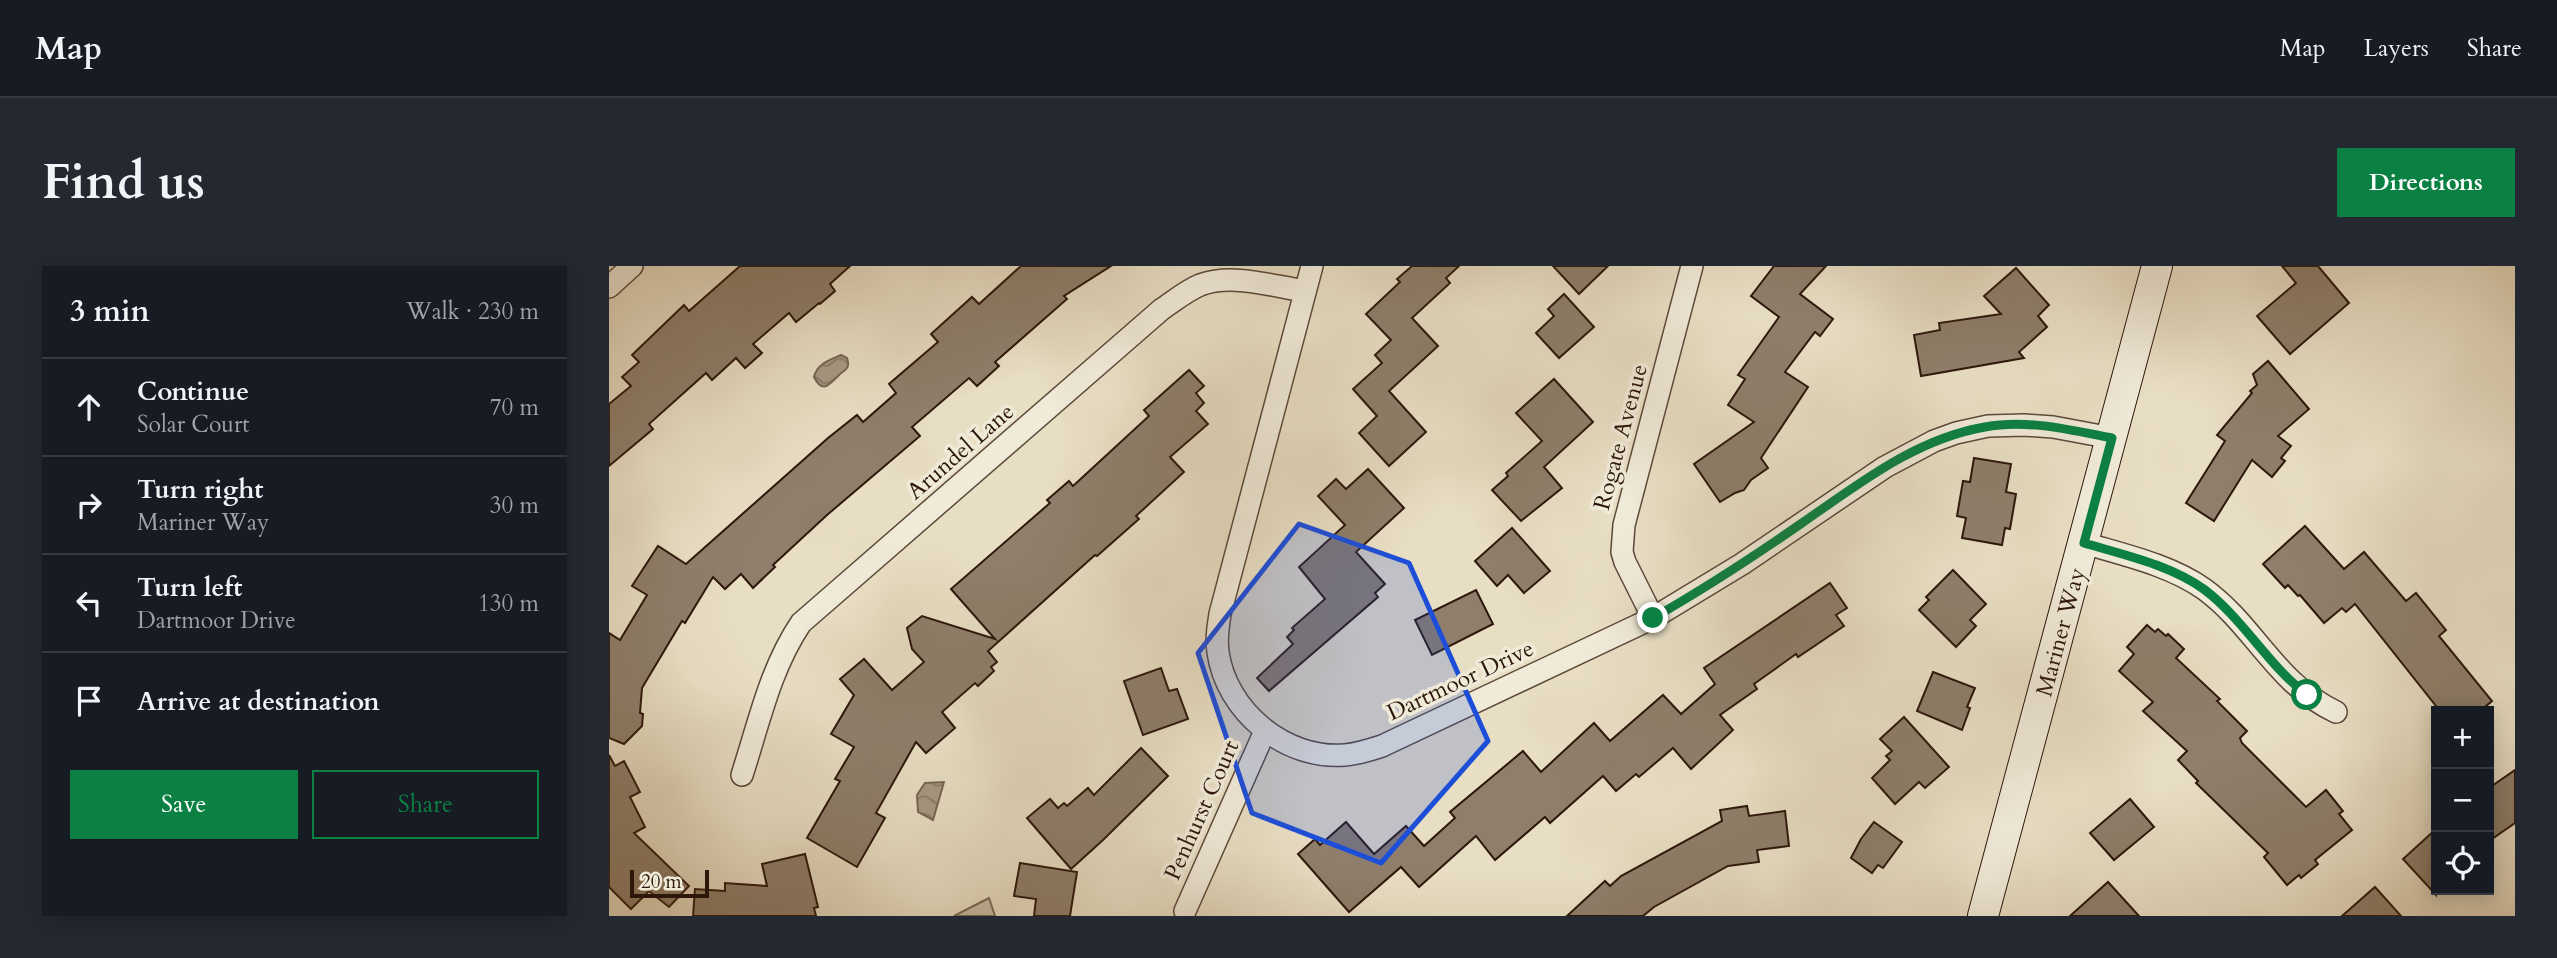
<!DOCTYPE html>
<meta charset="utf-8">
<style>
body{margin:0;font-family:Cardo,serif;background:#242831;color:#f1f3f6}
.controls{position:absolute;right:21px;bottom:21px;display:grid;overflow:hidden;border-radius:0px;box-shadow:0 4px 18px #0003}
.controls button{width:63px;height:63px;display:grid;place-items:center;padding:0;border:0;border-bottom:2px solid #363941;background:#171b24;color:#f1f3f6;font:35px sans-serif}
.scale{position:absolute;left:21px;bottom:18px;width:79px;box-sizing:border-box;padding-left:7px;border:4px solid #2d170b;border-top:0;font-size:19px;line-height:24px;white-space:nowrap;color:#2d170b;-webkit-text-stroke:5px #f0ead9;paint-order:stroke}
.stop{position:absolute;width:21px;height:21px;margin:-16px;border:5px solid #0b8043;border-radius:50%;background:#fff}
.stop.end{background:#0b8043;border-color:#fff;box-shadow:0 2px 7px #0008}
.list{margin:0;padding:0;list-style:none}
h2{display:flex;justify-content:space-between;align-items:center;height:91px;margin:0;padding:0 28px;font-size:30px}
h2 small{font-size:23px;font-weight:400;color:#9ea1a6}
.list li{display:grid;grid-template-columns:46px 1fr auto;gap:21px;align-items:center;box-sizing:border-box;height:98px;padding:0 28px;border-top:2px solid #363941}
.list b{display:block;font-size:26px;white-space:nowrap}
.list p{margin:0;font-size:23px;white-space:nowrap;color:#9ea1a6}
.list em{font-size:23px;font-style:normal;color:#9ea1a6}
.actions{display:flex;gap:14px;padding:21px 28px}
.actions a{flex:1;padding:16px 0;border:2px solid #0b8043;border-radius:0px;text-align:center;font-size:24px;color:#0b8043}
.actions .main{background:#0b8043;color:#fff}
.icon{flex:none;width:38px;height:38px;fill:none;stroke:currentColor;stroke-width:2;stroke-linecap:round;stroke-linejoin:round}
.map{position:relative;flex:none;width:1906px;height:650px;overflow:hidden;border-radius:0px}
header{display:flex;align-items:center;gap:42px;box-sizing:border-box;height:98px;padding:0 35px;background:#171b24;border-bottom:2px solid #363941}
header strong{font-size:33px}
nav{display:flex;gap:38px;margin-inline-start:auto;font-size:24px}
.intro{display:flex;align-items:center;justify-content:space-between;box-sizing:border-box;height:168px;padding:0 42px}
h1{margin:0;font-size:49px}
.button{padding:18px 32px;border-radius:0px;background:#0b8043;color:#fff;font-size:24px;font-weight:700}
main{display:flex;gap:42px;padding:0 42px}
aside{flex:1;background:#171b24;border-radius:0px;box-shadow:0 4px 18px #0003}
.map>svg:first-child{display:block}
.forest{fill:url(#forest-firs);stroke:#7a6a58;stroke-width:2}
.water{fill:url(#water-waves);stroke:#776654;stroke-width:2}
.building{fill:#8e7e6b;stroke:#2d170b;stroke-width:2}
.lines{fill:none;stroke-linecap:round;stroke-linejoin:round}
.street-casing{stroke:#5c4939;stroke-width:24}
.secondary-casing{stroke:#2d170b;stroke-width:32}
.street{stroke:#f0ead9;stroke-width:21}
.secondary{stroke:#f0ead9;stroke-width:30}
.route{stroke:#0b8043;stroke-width:9}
.marked{fill:#1d4ed8;fill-opacity:0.2;stroke:#1d4ed8;stroke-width:5;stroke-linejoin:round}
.labels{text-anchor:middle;stroke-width:7;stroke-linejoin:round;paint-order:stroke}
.street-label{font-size:23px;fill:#2d170b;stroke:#f0ead9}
</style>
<header>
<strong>Map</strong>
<nav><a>Map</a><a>Layers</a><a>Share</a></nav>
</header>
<div class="intro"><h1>Find us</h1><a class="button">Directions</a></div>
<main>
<aside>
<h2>3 min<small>Walk · 230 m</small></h2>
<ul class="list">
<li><svg class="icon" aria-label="ahead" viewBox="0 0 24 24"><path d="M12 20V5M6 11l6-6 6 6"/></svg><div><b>Continue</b><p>Solar Court</p></div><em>70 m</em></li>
<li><svg class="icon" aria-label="right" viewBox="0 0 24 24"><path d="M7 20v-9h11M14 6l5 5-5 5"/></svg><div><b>Turn right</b><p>Mariner Way</p></div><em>30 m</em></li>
<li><svg class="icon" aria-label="left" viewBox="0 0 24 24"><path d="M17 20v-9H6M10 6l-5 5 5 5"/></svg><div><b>Turn left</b><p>Dartmoor Drive</p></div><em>130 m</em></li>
<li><svg class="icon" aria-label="arrive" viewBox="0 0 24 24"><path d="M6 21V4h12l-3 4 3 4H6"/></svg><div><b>Arrive at destination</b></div></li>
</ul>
<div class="actions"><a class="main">Save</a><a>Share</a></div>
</aside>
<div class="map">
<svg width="1906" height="650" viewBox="0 0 1906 650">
<defs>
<pattern id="forest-firs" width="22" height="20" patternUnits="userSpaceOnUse" patternTransform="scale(1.75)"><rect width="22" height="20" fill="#c8bca5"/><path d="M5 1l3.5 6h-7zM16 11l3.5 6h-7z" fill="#aca18d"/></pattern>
<pattern id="water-waves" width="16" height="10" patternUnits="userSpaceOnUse" patternTransform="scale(1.75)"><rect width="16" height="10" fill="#a89a85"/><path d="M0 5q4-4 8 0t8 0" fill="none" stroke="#897d6b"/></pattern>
</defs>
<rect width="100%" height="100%" fill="#e8dec4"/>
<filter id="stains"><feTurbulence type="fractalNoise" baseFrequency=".00286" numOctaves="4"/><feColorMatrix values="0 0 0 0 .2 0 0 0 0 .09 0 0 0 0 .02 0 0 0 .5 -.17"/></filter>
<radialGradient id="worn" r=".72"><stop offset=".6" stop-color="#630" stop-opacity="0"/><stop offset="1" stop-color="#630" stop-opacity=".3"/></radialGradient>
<!-- forest -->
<polygon class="forest" points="380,632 386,650 345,650"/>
<!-- water -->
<g class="water">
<path d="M 232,89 L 238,92 C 242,104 235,103 228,111 C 219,120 213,127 205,111 C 208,98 220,94 232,89 Z"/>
<polygon points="335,516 324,554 309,546 308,529 316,517"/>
</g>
<!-- building -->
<g class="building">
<polygon points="131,0 241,0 221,18 226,25 211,38 210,37 187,56 180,47 144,78 153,87 136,102 127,92 103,114 97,107 40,158 44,163 0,200 0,138 22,120 13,111 30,96 23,89 75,39 80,45"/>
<polygon points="412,0 502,0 455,30 458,33 386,96 390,100 368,120 360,112 303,161 311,170 218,249 164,299 166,301 144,322 132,308 116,323 104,311 76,357 73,355 33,422 31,447 34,448 33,460 15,478 0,472 0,367 11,374 38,329 23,320 49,280 77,298 219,172 248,149 254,156 287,127 280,118 329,76 322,68 363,31 370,38"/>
<polygon points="803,0 850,0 837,12 841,17 803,52 829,80 780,125 817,166 780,200 750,167 768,150 744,123 773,97 766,89 782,74 757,48 791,16 788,13"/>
<polygon points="944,0 999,0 970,28"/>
<polygon points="1165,0 1217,0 1191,28 1224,53 1211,70 1206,66 1176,106 1199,121 1152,192 1159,202 1142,214 1135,224 1126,227 1111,236 1085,198 1145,156 1119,139 1136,113 1129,109 1170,51 1142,30"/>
<polygon points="1673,0 1709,0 1740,37 1681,88 1648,50 1687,17"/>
<polygon points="1407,2 1440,39 1429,50 1438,61 1410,86 1415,92 1312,110 1305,69 1331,64 1330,57 1392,48 1375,30"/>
<polygon points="955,28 985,61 950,92 927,67 945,50 939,43"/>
<polygon points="1659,95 1700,143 1669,170 1682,180 1672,192 1676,195 1663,211 1643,194 1605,255 1577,237 1616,175 1608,169 1643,127 1641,125 1648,119 1644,108"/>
<polygon points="580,104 595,120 587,127 595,137 587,145 599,158 561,191 575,206 527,250 530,253 488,290 486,289 379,385 388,396 382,401 385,405 369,420 366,417 333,446 346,462 317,487 307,476 267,547 276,552 248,601 198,572 231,515 226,513 245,481 222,468 245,429 231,413 255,393 283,424 315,396 303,383 298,362 313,350 386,373 342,323 441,237 438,234 460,215 464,220 540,150 535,144"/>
<polygon points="945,113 984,156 935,201 953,222 912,255 883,224 899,210 897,207 933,175 907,147"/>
<polygon points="1365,192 1402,198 1397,226 1407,228 1401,263 1396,262 1393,279 1353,272 1357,252 1348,250 1354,215 1361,216"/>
<polygon points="759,203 795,242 747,286 776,318 766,327 769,331 660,425 648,412 684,378 678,371 685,364 683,362 716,333 690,301 736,259 709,230 727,213 737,223"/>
<polygon points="1696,260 1735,303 1755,286 1797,335 1807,327 1837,364 1830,370 1883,435 1871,445 1831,445 1746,338 1737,346 1733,342 1715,357 1691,329 1689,330 1679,319 1676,322 1654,298"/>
<polygon points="903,262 941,305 915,327 899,309 888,320 866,295"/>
<polygon points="1344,304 1377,338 1361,354 1367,360 1347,381 1310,344 1320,334 1317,331"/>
<polygon points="1221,317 1238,342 1227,349 1235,360 1189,391 1187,388 1145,418 1148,423 1111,449 1124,464 1082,503 1064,482 1030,511 1027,508 1007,525 994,510 941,557 936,551 886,594 867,570 810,621 792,601 740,646 689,588 706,573 711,579 737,556 765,588 797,560 815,580 846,552 841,546 914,485 932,506 985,457 1001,475 1054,429 1072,448 1106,418 1095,402"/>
<polygon points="867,324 884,358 823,389 806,354"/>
<polygon points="1538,359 1546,366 1549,363 1557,370 1559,368 1575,383 1567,392 1611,433 1608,435 1638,465 1631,472 1633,477 1697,541 1717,524 1734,545 1730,548 1743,564 1706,594 1709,598 1692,612 1690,609 1678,619 1655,591 1659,587 1587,517 1589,515 1569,494 1578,485 1534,445 1544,436 1510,405 1525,388 1518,381"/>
<polygon points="552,402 560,425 568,423 579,453 534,469 515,415"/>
<polygon points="1324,406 1366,422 1358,441 1361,442 1353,464 1308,445"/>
<polygon points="1295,451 1340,501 1316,522 1310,516 1286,538 1263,512 1281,494 1277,490 1283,485 1271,473"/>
<polygon points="532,482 559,510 494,574 462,603 418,552 441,533 449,542 455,537 458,540 479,522 485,529"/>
<polygon points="0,489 6,500 15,495 31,526 21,531 36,561 25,567 80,620 60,641 40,625 22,643 0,621"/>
<polygon points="1906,504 1906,557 1880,575 1880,522"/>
<polygon points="1521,533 1545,561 1505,594 1481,567"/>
<polygon points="1138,540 1140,550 1176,545 1180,580 1148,584 1150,596 1119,600 1045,641 1034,650 958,650 996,615 1001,620 1012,610 1113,555 1111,544"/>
<polygon points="1265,556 1293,576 1274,602 1269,599 1263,607 1242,592 1252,573"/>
<polygon points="1827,563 1827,629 1794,593"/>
<polygon points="196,588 209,641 205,642 207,650 84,650 86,623 116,625 116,617 158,620 153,598"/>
<polygon points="411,597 468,606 461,650 425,650 427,633 405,630"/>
<polygon points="1499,616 1530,650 1461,650"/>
<polygon points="1766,621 1792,650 1733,650"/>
</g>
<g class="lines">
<!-- street casing -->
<g class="street-casing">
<g id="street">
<path d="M 703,0 L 611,348 C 609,361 607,373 609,386 C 617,445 676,494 736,489 C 749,488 761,484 773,480 L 1044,352 L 1133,298 L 1276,201 L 1325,175 L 1347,167 L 1379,160 L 1415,159 L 1444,161 L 1503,172"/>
<polyline points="0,21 23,0"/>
<path d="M 1475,277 C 1515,289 1561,299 1595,323 C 1646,360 1666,417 1727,446"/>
<polyline points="1044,352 1016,296 1013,286 1015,259 1083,0"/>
<path d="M 133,509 C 150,457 161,403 192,357 L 553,43 C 565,35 577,25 591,19 C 623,7 663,20 696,25"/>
<polyline points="576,645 656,465"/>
</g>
</g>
<!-- secondary casing -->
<g class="secondary-casing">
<polyline id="secondary" points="1374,650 1548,0"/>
</g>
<!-- street -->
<use href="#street" class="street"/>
<!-- secondary -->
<use href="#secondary" class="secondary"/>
</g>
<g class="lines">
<!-- route -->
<path class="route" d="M 1044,352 C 1095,323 1144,291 1193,257 C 1250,218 1306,173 1376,161 C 1418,153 1462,164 1503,172 L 1475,277 C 1515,289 1562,299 1596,324 C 1635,354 1659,399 1698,429"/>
</g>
<!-- marked area -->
<path class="marked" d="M 690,258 L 800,297 L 879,475 L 772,597 L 643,547 L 589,387 Z"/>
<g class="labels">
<!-- street labels -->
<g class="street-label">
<text transform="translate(1011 171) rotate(-75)" y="8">Rogate Avenue</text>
<text transform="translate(351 185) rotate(-41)" y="8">Arundel Lane</text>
<text transform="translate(1451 366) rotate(-75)" y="8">Mariner Way</text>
<text transform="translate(851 414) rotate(-25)" y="8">Dartmoor Drive</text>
<text transform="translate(592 544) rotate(-66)" y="8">Penhurst Court</text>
</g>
</g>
<rect width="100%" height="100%" filter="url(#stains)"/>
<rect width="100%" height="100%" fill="url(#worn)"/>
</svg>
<div class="controls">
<button>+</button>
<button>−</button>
<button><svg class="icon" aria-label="locate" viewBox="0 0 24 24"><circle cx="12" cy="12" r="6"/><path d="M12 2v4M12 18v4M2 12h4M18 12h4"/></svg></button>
</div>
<div class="scale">20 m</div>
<div class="stop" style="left:1698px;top:429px"></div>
<div class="stop end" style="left:1044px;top:352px"></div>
</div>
</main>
